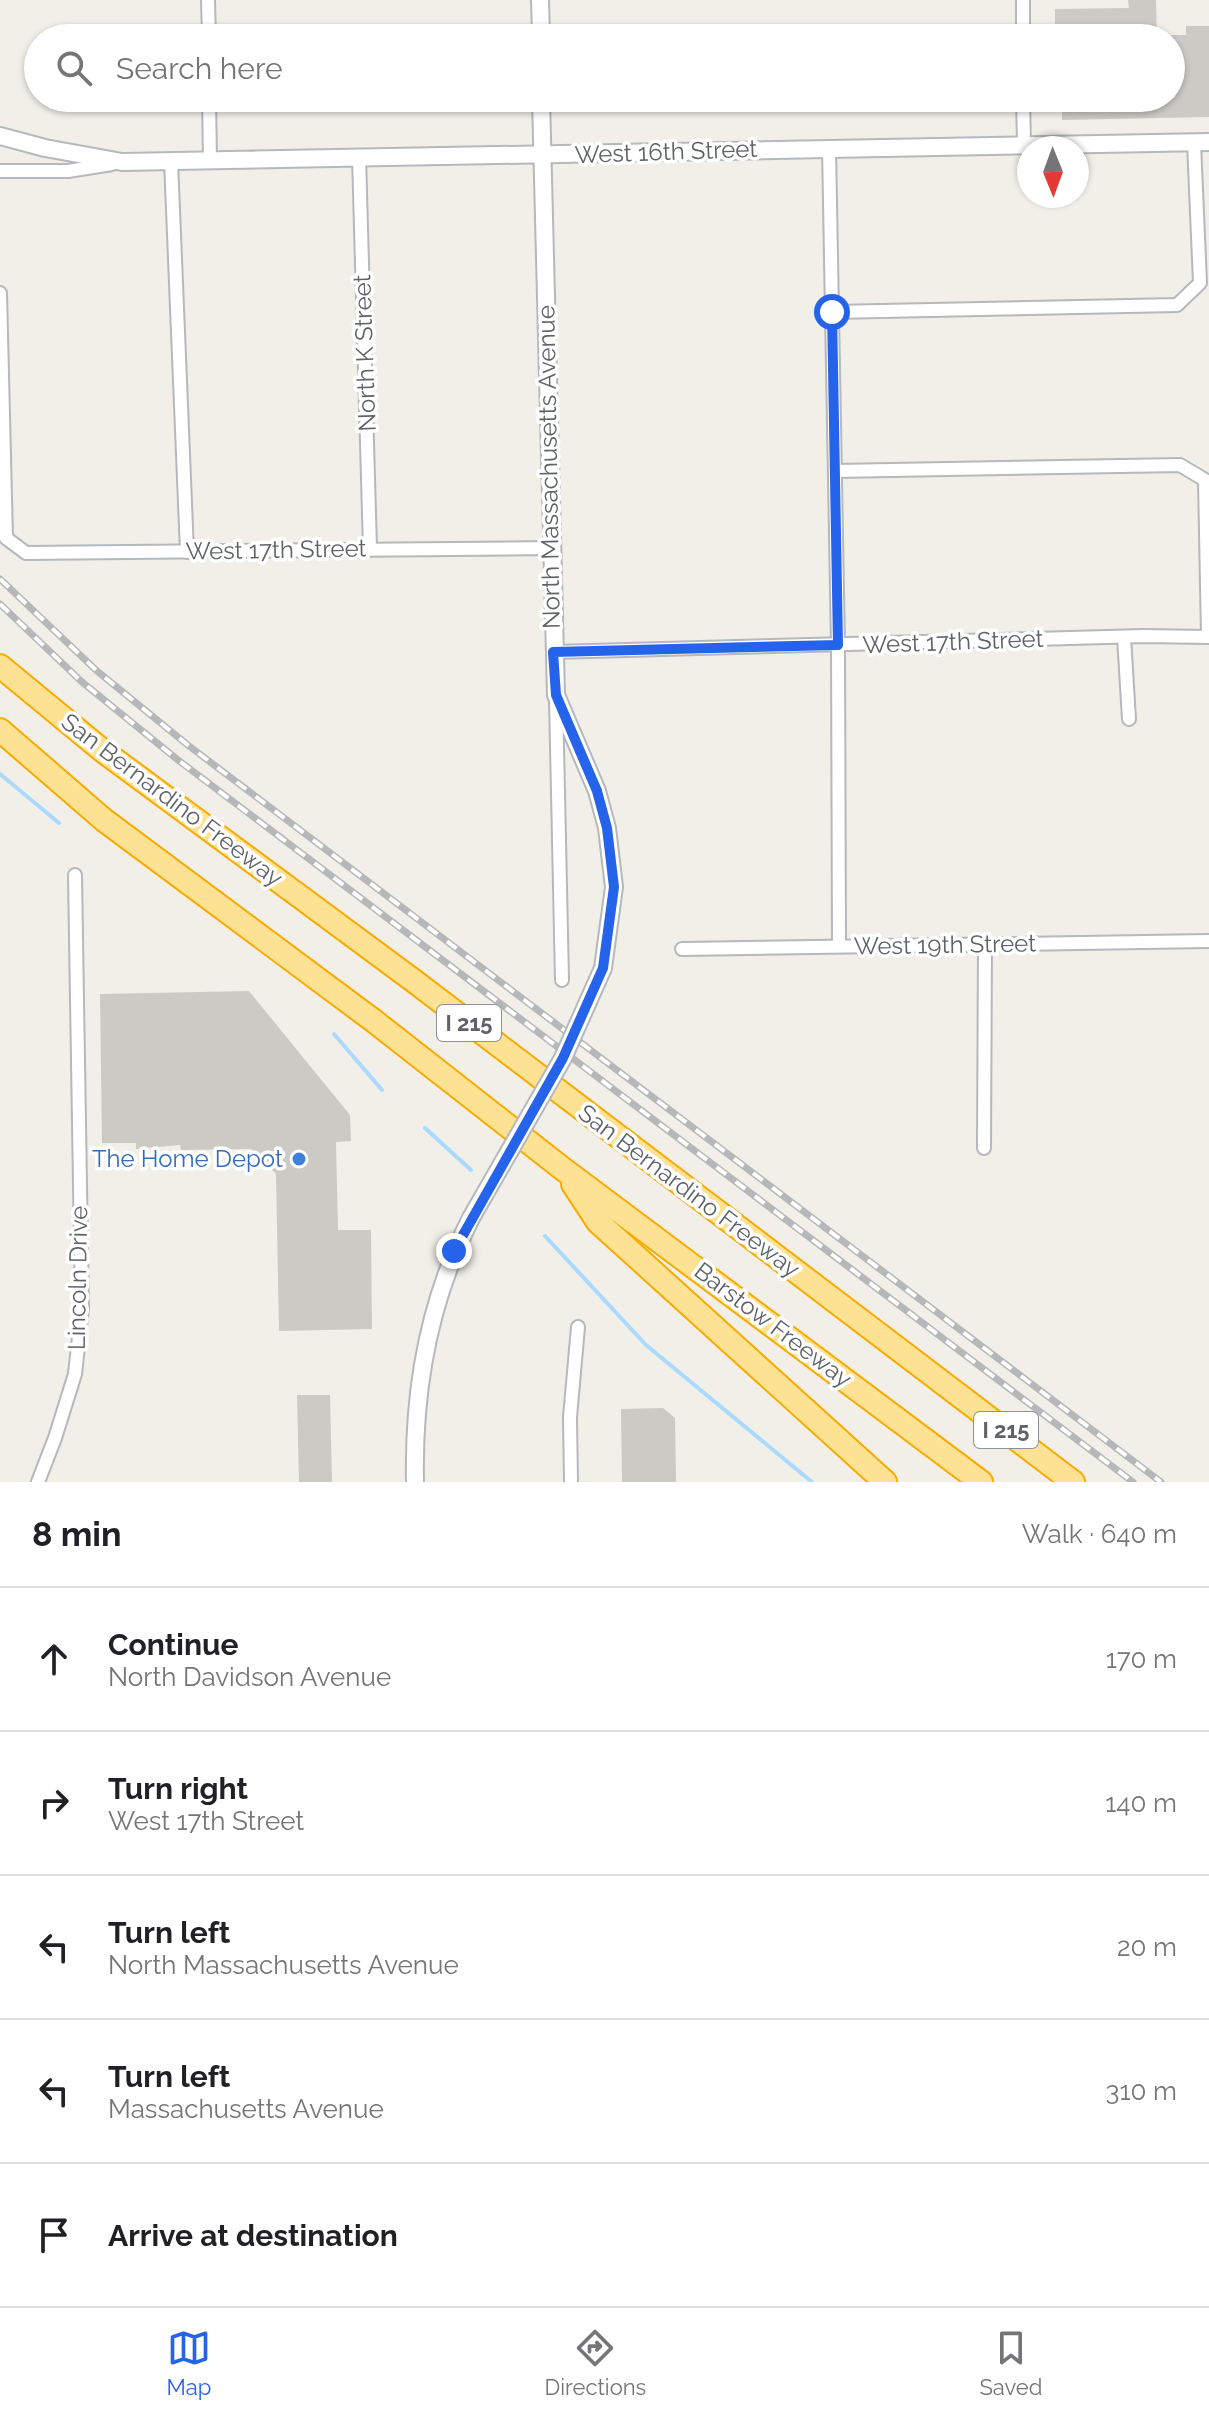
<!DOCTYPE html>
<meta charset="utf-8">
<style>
body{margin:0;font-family:Raleway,sans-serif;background:#f6f6f6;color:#202124}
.compass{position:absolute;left:1017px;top:136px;width:72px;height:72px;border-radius:50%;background:#fff;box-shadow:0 2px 6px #0004;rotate:179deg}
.stop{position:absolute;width:24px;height:24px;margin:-18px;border:6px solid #2563eb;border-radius:50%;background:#fff}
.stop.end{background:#2563eb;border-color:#fff;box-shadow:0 2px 8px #0008}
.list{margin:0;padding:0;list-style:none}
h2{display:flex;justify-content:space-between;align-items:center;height:104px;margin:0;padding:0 32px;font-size:34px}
h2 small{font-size:26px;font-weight:400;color:#757577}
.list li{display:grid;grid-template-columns:52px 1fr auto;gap:24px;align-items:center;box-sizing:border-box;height:144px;padding:0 32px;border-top:2px solid #e0e0e0}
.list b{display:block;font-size:30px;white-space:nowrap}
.list p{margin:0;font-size:26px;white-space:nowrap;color:#757577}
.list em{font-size:26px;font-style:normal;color:#757577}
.icon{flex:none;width:44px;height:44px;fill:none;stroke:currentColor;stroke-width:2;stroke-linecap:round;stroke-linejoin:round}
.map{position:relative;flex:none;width:1209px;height:1482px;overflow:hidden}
.search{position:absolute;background:#fff;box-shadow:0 2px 6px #0004;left:24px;right:24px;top:24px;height:88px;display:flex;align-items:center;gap:20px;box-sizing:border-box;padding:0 28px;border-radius:44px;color:#757577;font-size:30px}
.sheet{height:824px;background:#fff}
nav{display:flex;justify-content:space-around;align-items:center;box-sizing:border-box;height:112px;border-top:2px solid #e0e0e0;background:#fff;font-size:22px;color:#757577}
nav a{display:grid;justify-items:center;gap:4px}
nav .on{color:#2563eb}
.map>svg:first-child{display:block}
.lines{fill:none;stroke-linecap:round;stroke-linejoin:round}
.stream{stroke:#aadaff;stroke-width:4}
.building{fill:#cccac5}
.minor-casing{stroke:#b5b8bc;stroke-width:16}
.tertiary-casing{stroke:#b5b8bc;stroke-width:20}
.motorway-casing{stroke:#f9ab00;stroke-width:26}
.minor{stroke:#fff;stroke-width:12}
.tertiary{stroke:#fff;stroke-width:16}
.motorway{stroke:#fde293;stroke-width:22}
.rail-casing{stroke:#b6b7b8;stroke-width:7}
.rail{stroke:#fff;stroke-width:4;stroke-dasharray:12;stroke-linecap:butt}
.tertiary-bridge-casing{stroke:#b5b8bc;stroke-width:20;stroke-linecap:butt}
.tertiary-bridge{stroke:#fff;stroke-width:16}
.route{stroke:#2563eb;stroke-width:10}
.shop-dot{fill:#3f7fe0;stroke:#fff;stroke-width:3}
.labels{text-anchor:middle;stroke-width:7;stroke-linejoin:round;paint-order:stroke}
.shield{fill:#fff;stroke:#8f9295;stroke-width:2}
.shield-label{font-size:22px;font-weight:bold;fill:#5f6368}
.street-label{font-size:24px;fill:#5f6368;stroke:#fff}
.shop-label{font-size:24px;fill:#366cbe;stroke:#fff;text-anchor:end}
</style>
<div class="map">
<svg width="1209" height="1482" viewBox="0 0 1209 1482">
<rect width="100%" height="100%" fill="#f1efe8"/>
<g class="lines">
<!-- stream -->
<g class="stream">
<polyline points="0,774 59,823"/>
<polyline points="334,1034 382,1090"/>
<polyline points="425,1128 471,1170"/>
<polyline points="545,1236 646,1345 812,1482"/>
</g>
</g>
<!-- building -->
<g class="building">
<polygon points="1128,0 1156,0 1157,38 1066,38 1066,27 1055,27 1055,9 1129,8"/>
<polygon points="1186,26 1209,26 1209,117 1062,120 1062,100 1175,98 1171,35 1186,35"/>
<polygon points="249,991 350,1115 351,1141 336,1142 338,1230 371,1230 372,1329 279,1331 276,1174 251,1149 181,1150 180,1145 136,1149 136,1143 102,1143 100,994"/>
<polygon points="297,1395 330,1395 332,1482 299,1482"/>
<polygon points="663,1408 675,1418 676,1482 622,1482 621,1409"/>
</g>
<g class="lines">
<!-- minor casing -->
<g class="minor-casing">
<g id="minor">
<polyline points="208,0 209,38"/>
<polyline points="1023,0 1023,38"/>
<polyline points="209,98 210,160"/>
<polyline points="1023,98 1024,144"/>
<polyline points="829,147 838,645 839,946"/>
<polyline points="359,156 370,549"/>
<polyline points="171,161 187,552"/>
<polyline points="0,171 68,171 112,164"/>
<polyline points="0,293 6,538 26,553 551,548"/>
<polyline points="832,312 1177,305 1200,283 1194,143"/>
<polyline points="835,471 1180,465 1205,480 1208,637"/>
<polyline points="1124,637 1129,719"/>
<polyline points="553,652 1143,636 1209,637"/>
<polyline points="556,699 562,980"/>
<polyline points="682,949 1209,941"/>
<polyline points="984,1148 985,944"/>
<polyline points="38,1482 55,1438 75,1374 82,1309 75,875"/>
<polyline points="571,1482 570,1417 578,1327"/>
</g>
</g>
<!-- tertiary casing -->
<g class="tertiary-casing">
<g id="tertiary">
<polyline points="540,0 541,38"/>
<polyline points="541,98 556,695 597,791 607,828 614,887 603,968"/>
<polyline points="0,136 45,148 122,162 1209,142"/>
<path d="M 415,1482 C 413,1390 429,1300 471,1218"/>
</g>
</g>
<!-- motorway casing -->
<g class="motorway-casing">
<g id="motorway">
<polyline points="0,666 103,751 414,981 1073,1482"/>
<polyline points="0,730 104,820 374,1021 563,1169 981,1482"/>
<polyline points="573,1184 598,1222 885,1482"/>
</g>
</g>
<!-- minor -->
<use href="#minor" class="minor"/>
<!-- tertiary -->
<use href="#tertiary" class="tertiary"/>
<!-- motorway -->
<use href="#motorway" class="motorway"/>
<!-- rail casing -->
<g class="rail-casing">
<g id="rail">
<polyline points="0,579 97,671 189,746 1161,1482"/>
<polyline points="0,604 82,682 178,760 1133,1482"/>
</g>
</g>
<!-- rail -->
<use href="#rail" class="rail"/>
<!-- tertiary-bridge casing -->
<g class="tertiary-bridge-casing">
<polyline id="tertiary-bridge" points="471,1218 563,1058 603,968"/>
</g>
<!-- tertiary-bridge -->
<use href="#tertiary-bridge" class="tertiary-bridge"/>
</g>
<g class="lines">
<!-- route -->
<polyline class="route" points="454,1251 563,1058 603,968 614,887 607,828 597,791 556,695 553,652 838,645 832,312"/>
</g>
<!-- markers -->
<circle class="shop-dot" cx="299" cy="1159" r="8"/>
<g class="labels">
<!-- shield labels -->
<g class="shield">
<rect x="437" y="1005" width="64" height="36" rx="6"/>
<rect x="974" y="1412" width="64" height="36" rx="6"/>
</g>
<g class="shield-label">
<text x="469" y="1031">I 215</text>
<text x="1006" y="1438">I 215</text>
</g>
<!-- street labels -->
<g class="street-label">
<text transform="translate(666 152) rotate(-2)" y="8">West 16th Street</text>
<text transform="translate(365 353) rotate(-92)" y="8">North K Street</text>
<text transform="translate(549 467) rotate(-91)" y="8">North Massachusetts Avenue</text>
<text transform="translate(276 550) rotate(-1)" y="8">West 17th Street</text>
<text transform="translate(953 642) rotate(-2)" y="8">West 17th Street</text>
<text transform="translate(172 800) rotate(37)" y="8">San Bernardino Freeway</text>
<text transform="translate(945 945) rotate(-1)" y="8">West 19th Street</text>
<text transform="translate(689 1191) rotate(37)" y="8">San Bernardino Freeway</text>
<text transform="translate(78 1278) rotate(-89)" y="8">Lincoln Drive</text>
<text transform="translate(773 1325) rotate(37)" y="8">Barstow Freeway</text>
</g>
<!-- shop labels -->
<g class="shop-label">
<text x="283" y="1167">The Home Depot</text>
</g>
</g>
</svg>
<svg class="compass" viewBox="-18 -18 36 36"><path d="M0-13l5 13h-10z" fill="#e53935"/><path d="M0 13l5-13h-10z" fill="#757577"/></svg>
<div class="stop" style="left:832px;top:312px"></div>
<div class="stop end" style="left:454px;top:1251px"></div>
<div class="search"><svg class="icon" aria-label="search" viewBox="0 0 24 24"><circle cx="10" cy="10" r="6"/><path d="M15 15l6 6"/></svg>Search here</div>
</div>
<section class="sheet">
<h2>8 min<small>Walk · 640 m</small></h2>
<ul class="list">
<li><svg class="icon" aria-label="ahead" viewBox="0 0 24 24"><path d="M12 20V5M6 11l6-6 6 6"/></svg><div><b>Continue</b><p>North Davidson Avenue</p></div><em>170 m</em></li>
<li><svg class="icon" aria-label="right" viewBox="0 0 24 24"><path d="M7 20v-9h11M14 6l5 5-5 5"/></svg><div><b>Turn right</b><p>West 17th Street</p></div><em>140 m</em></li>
<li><svg class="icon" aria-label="left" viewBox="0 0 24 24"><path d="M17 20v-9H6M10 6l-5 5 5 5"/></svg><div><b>Turn left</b><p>North Massachusetts Avenue</p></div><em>20 m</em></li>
<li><svg class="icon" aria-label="left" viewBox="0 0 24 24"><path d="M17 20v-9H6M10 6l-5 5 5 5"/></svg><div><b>Turn left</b><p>Massachusetts Avenue</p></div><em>310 m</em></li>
<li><svg class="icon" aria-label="arrive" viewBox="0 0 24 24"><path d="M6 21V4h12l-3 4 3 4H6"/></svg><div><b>Arrive at destination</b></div></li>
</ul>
</section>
<nav>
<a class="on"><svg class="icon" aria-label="map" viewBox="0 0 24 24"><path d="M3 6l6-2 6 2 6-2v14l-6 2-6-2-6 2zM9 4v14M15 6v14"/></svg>Map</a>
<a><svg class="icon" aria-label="directions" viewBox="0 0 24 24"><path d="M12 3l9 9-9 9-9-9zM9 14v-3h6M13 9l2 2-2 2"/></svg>Directions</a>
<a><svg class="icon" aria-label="saved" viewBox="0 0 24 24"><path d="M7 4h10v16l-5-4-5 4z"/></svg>Saved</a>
</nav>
